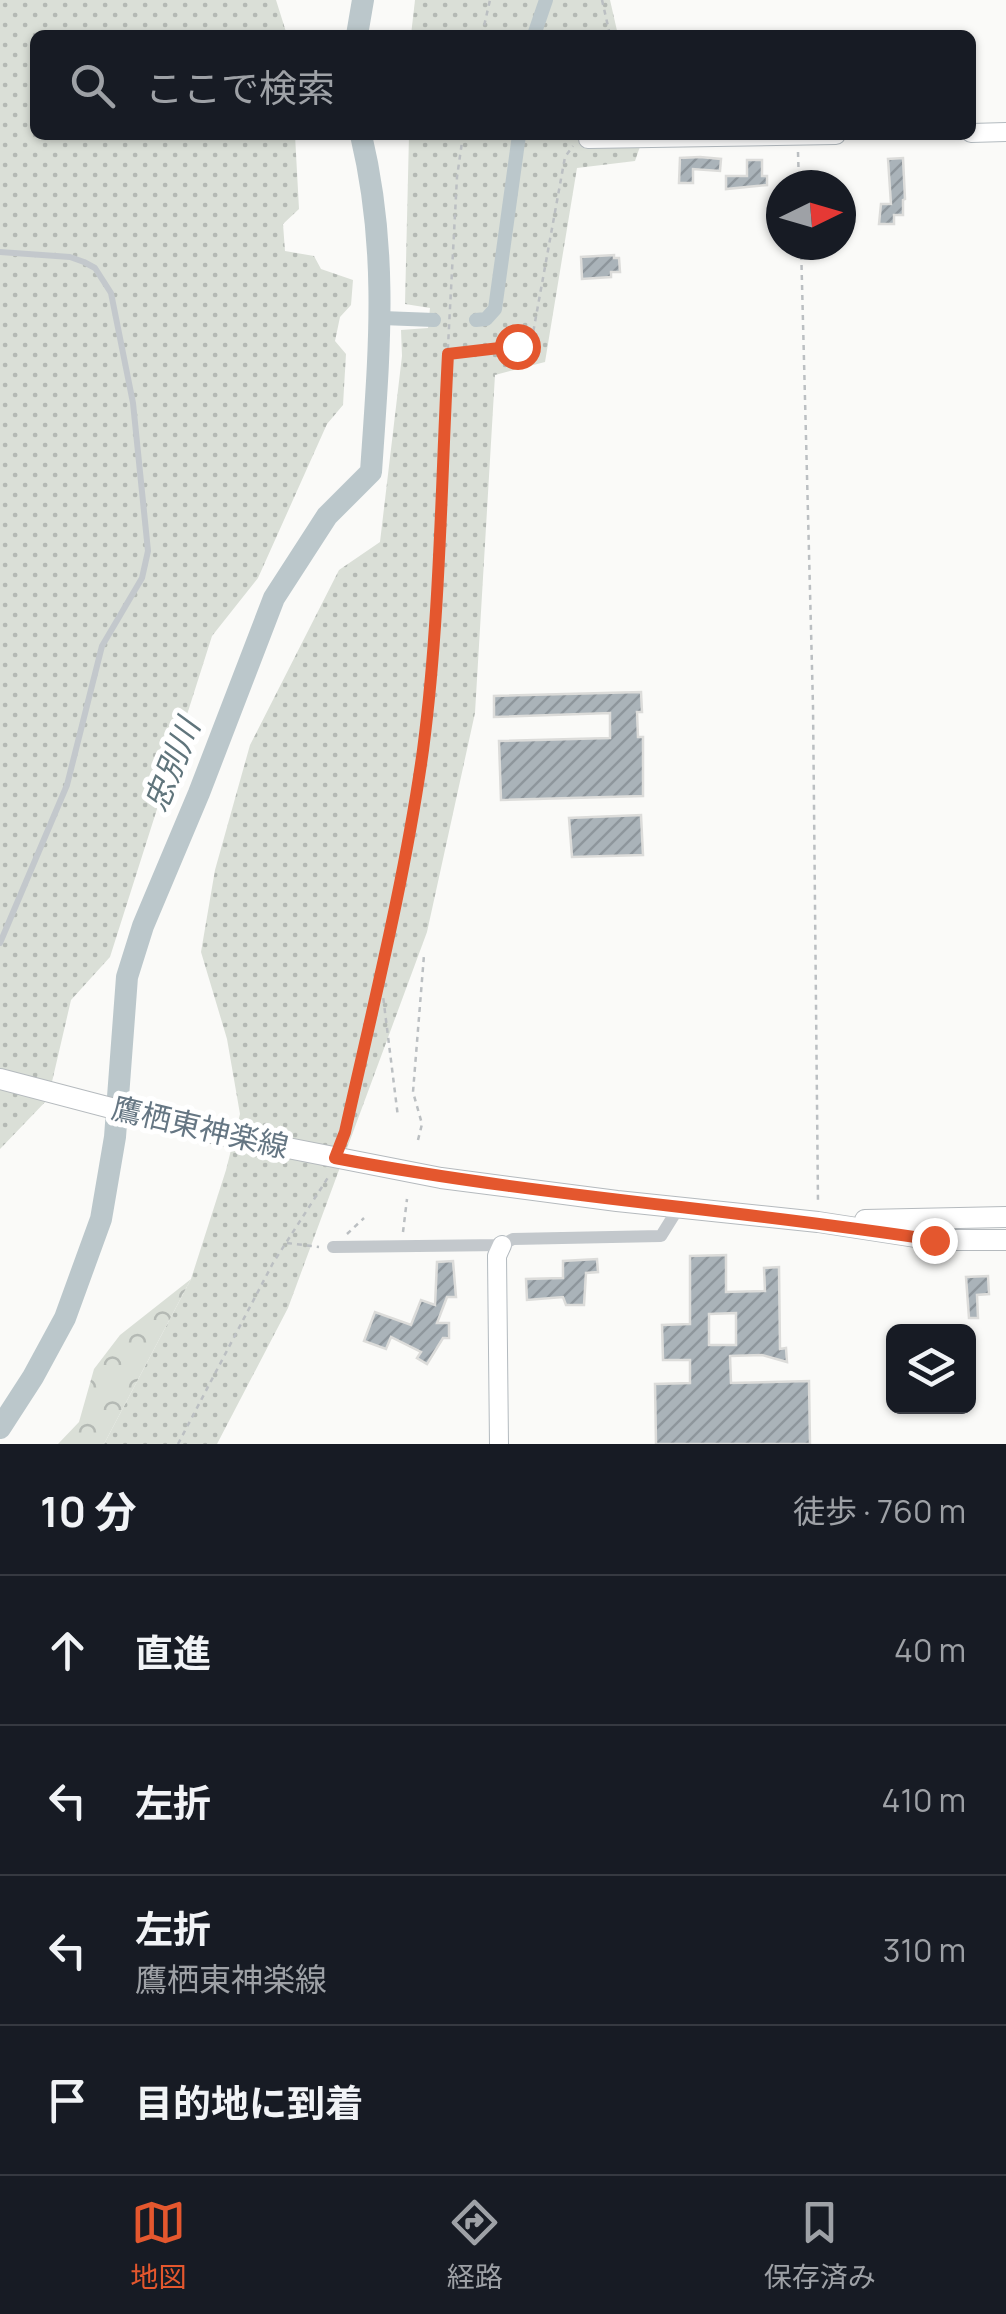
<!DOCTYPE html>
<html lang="ja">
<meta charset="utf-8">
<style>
body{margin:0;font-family:Manrope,"Noto Sans JP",sans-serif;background:#242831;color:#f1f3f6}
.controls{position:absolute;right:30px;bottom:30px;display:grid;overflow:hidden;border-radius:15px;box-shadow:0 2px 8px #0004}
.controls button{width:90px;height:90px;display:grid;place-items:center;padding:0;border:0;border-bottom:2px solid #363941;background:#171b24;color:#f1f3f6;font:50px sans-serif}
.compass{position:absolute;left:766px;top:170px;width:90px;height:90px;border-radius:50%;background:#171b24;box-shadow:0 2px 8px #0004;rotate:85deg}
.stop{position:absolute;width:30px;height:30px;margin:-22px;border:8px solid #e4572e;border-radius:50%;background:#fff}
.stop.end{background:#e4572e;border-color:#fff;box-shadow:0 2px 10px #0008}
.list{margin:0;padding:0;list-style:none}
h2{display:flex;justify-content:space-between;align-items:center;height:130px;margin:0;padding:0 40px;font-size:42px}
h2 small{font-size:32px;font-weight:400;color:#9ea1a6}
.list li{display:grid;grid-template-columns:65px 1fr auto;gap:30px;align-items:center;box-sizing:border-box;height:150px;padding:0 40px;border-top:2px solid #363941}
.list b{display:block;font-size:38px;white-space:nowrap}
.list p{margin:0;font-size:32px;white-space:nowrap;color:#9ea1a6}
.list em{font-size:32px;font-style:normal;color:#9ea1a6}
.icon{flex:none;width:55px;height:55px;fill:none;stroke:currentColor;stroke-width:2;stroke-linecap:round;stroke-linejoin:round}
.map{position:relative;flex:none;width:1006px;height:1444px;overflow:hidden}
.search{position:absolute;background:#171b24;box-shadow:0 2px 8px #0004;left:30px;right:30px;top:30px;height:110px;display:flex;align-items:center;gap:25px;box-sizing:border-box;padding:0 35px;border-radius:15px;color:#9ea1a6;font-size:38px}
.sheet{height:730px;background:#171b24}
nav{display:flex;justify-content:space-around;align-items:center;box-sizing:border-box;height:140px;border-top:2px solid #363941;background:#171b24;font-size:28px;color:#9ea1a6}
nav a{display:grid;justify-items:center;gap:5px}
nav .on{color:#e4572e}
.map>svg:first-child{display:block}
.grass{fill:url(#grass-dots)}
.forest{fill:url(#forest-crowns)}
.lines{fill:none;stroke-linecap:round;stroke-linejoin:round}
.canal{stroke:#bbc7cb;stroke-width:14}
.river{stroke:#bbc7cb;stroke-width:22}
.building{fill:url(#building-hatch);stroke:#dcdcda;stroke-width:2.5;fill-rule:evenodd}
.secondary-casing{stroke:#b3babf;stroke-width:20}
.primary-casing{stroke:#b5babe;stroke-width:22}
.path{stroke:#bbbfc2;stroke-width:2.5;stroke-dasharray:5 5;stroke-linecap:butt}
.lane{stroke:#c3c8cc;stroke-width:6}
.street{stroke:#c3c8cc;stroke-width:12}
.secondary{stroke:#fff;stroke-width:18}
.primary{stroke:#fff;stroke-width:20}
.route{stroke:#e4572e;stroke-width:12}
.labels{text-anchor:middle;stroke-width:10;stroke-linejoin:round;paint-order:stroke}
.street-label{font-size:30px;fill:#657683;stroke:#fff}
.water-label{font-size:32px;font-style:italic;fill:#60757c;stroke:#fff}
</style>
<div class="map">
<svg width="1006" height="1444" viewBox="0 0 1006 1444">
<defs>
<pattern id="grass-dots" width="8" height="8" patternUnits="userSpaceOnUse" patternTransform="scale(2.5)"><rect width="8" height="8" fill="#dadfd7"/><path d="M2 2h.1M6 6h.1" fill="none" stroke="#b4b9b4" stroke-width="1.8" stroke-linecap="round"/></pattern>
<pattern id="forest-crowns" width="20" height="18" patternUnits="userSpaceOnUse" patternTransform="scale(2.5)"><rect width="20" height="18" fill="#dadfd7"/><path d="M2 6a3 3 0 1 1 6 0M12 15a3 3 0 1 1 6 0" fill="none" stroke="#b4b9b4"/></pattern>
<pattern id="building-hatch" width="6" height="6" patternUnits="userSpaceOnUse" patternTransform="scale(2.5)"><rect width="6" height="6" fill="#aab3b9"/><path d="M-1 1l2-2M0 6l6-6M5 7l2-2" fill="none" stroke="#8e969c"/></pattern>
</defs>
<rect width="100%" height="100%" fill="#fafaf8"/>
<!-- grass -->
<g class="grass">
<polygon points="0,0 276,0 287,35 35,35 35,135 295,135 299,209 283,224 285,251 314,256 321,269 353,280 351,305 340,317 335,341 346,354 343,405 327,424 258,578 212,636 110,957 71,1000 48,1099 0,1149"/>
<polygon points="415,0 610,0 618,35 411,35"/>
<polygon points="409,135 644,135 635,161 577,168 545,362 495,375 475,713 427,932 288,1308 217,1444 104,1444 191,1279 226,1170 240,1114 227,1039 201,952 215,870 250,745 339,570 380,542 402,356 401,330 428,328 430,308 405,304"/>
</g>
<!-- forest -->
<polygon class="forest" points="191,1279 104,1444 58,1444 79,1422 94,1369 120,1335"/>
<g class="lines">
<!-- canal -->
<g class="canal">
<polyline points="534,35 546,0"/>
<polyline points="382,318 434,320"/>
<polyline points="476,320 486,319 495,309 519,135"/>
</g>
<!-- river -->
<g class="river">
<polyline points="357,35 363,0"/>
<path d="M 0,1428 L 33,1377 L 65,1318 L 101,1219 L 115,1137 L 127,977 L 143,926 L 199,793 L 274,598 L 327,516 L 371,472 C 379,354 389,252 361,135"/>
</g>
</g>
<!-- building -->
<g class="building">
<polygon points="700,157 721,159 720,171 693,169 693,183 679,183 680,158"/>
<polygon points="903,158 905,199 903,200 903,215 894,215 894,224 879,224 881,204 891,204 888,159"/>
<polygon points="747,160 762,160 762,176 767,176 767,185 726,189 726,176 747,176"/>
<polygon points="614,255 614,258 619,258 620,272 611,272 611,277 582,279 581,257"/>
<polygon points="641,692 642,712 637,712 638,737 643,737 643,796 501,800 499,741 610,738 610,713 494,717 494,696"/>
<polygon points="641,815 643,855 572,857 569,818"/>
<path d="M 726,1255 L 726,1292 L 765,1291 L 764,1268 L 779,1267 L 780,1349 L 786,1348 L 787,1362 L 762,1355 L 730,1356 L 731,1383 L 809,1381 L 810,1444 L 656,1444 L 655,1384 L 690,1383 L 690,1360 L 663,1360 L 662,1325 L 690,1324 L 690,1256 ZM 736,1313 L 736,1345 L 709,1345 L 709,1314 Z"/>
<polygon points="597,1259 598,1272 586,1273 584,1305 566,1305 563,1297 527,1300 526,1279 563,1278 563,1261"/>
<polygon points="453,1261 456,1297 447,1297 437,1323 449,1323 449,1338 443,1338 427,1364 417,1358 421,1352 391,1337 386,1349 364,1341 375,1312 411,1325 421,1300 435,1305 437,1262"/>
<polygon points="988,1276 989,1294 977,1295 978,1318 969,1318 966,1277"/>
</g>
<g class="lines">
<!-- secondary casing -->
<g class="secondary-casing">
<g id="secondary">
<polyline points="971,133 1006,132"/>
<polyline points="588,139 836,135"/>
<polyline points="499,1444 497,1256 502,1245"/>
</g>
</g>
<!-- primary casing -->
<g class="primary-casing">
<g id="primary">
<polyline points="0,1079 191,1129 441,1178 617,1201 818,1222 935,1240 1006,1240"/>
<polyline points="865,1220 1006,1217"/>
</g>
</g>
<!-- path -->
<g class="path">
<polyline points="602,0 610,35"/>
<polyline points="482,35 490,0"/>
<polyline points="798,152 799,185"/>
<polyline points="801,245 813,706 818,1203"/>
<polyline points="450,354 517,346 533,333 565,157 573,146"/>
<polyline points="378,990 383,996 398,1117"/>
<polyline points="342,1140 385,956 422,753 430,684 457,177 463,135"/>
<polyline points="418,1140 422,1124 413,1092 424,955"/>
<polyline points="403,1232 407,1199"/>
<polyline points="347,1234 364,1218"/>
<polyline points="287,1243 319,1247"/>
<polyline points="178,1444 273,1263 329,1176"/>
</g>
<!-- lane -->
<polyline class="lane" points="0,252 70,257 84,262 95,268 111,293 133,403 148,551 142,578 102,646 67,785 0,943"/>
<!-- street -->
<polyline class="street" points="333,1247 502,1245 513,1239 661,1236 679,1207"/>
<!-- secondary -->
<use href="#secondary" class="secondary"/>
<!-- primary -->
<use href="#primary" class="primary"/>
</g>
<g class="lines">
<!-- route -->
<path class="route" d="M 517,346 L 448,354 C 441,486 440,620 423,750 C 405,879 373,1006 345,1132 L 335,1158 C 534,1196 735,1209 934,1240"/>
</g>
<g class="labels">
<!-- street labels -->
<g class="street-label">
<text transform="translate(200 1128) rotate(13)" y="10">鷹栖東神楽線</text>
</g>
<!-- water labels -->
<g class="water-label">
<text transform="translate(172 765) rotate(-68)" y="11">忠別川</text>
</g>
</g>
</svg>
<div class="controls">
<button><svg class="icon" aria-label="layers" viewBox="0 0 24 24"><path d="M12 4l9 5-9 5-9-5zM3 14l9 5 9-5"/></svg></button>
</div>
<svg class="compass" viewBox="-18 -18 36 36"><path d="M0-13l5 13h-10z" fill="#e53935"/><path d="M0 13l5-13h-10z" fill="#9ea1a6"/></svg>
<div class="stop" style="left:517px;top:346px"></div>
<div class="stop end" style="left:934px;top:1240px"></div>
<div class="search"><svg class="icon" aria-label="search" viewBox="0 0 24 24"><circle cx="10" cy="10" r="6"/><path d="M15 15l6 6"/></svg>ここで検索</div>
</div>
<section class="sheet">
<h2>10 分<small>徒歩 · 760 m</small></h2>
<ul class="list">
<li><svg class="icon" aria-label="ahead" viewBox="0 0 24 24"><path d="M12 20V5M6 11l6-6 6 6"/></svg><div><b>直進</b></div><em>40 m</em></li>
<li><svg class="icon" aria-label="left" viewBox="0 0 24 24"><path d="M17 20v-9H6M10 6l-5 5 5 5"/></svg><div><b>左折</b></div><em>410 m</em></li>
<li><svg class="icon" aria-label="left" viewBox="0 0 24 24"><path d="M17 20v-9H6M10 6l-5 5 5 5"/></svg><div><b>左折</b><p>鷹栖東神楽線</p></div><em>310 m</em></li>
<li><svg class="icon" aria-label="arrive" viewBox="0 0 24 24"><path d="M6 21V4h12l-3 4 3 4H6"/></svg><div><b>目的地に到着</b></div></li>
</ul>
</section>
<nav>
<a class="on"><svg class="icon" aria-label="map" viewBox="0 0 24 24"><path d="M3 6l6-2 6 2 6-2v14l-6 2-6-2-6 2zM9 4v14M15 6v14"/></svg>地図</a>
<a><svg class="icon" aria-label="directions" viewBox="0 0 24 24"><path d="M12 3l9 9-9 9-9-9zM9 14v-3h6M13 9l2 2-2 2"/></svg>経路</a>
<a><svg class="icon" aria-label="saved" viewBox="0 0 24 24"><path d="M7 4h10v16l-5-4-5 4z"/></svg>保存済み</a>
</nav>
